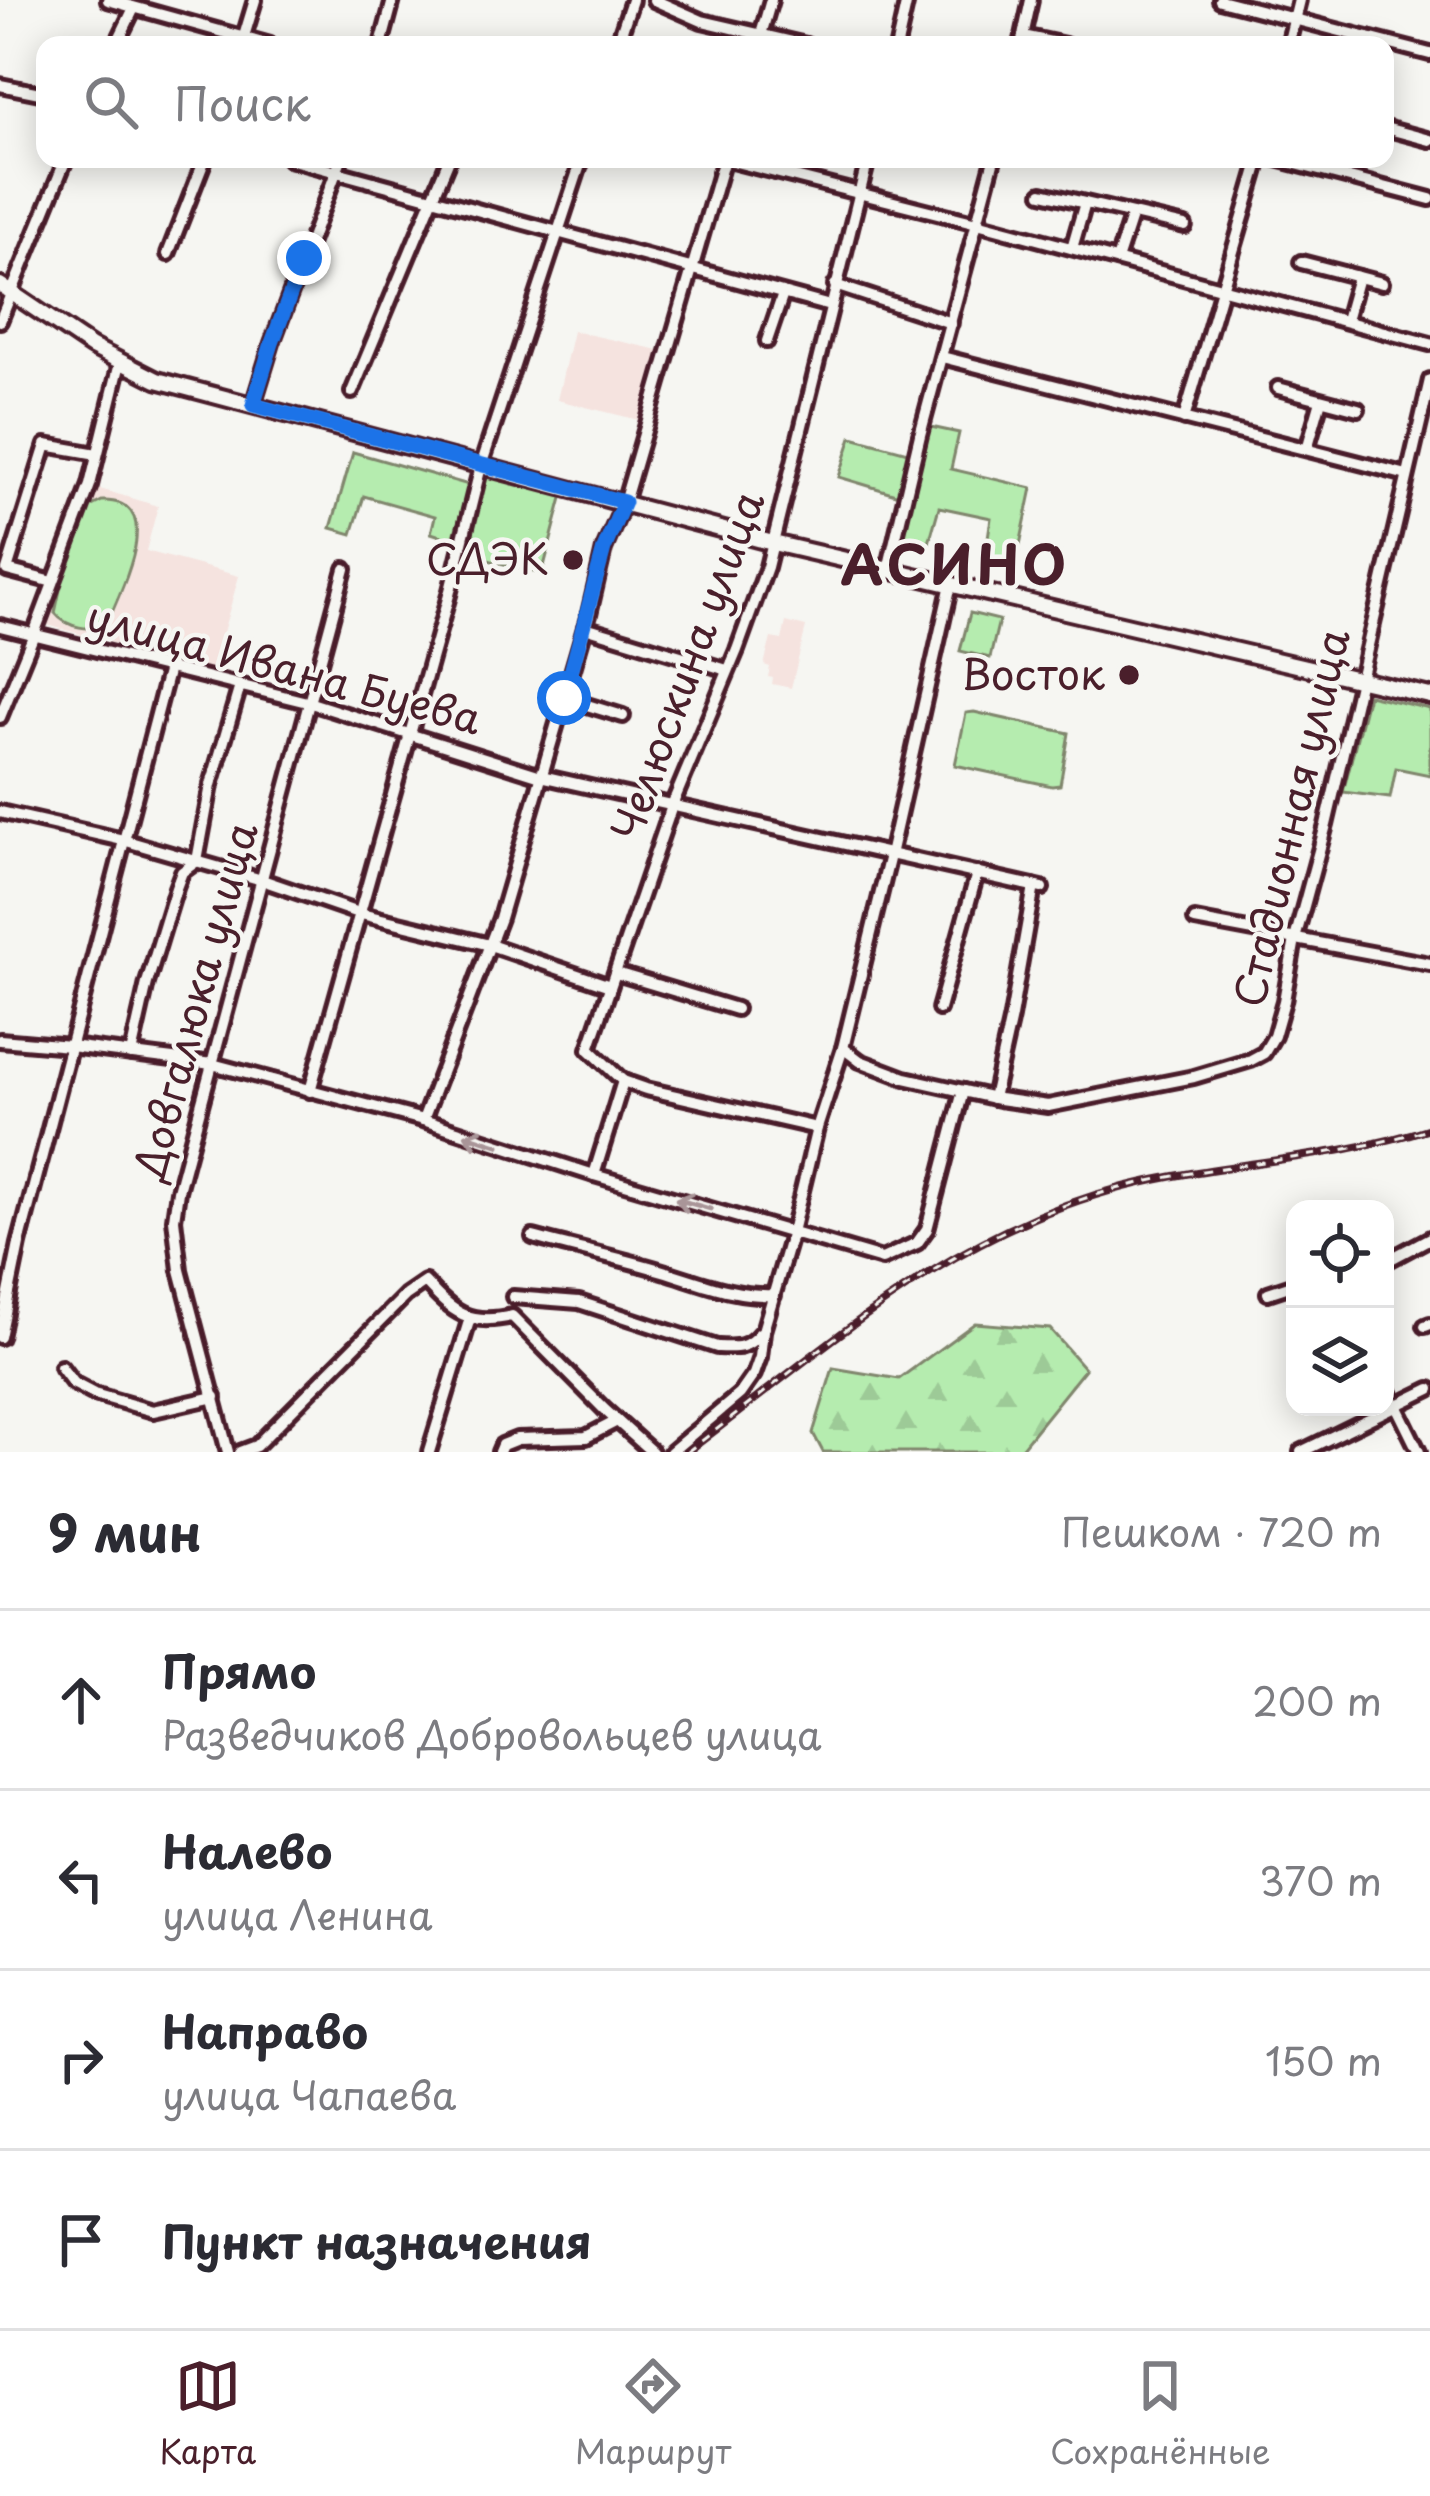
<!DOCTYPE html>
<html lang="ru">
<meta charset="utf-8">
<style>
body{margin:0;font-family:"Playpen Sans",sans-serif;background:#f7f7f7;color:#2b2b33}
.controls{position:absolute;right:36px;bottom:36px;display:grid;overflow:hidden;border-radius:24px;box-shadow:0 6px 30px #0003}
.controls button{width:108px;height:108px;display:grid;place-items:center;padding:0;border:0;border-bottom:3px solid #e1e1e2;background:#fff;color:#2b2b33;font:60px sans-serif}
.stop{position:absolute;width:36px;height:36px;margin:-27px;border:9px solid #1a73e8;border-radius:50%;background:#fff}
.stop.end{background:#1a73e8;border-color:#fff;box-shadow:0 3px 12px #0008}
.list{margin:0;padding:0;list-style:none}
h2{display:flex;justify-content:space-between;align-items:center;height:156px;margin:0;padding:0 48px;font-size:51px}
h2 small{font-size:39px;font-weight:400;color:#7c7c81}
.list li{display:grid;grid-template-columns:78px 1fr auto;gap:36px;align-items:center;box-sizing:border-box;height:180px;padding:0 48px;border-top:3px solid #e1e1e2}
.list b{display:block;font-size:45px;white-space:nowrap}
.list p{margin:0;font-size:39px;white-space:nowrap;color:#7c7c81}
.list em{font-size:39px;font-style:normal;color:#7c7c81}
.icon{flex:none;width:66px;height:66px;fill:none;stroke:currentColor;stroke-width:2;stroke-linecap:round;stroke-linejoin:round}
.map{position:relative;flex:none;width:1430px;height:1452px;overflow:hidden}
.search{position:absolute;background:#fff;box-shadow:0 6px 30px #0003;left:36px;right:36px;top:36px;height:132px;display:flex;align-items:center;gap:30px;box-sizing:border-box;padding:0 42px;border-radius:24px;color:#7c7c81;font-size:45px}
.sheet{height:876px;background:#fff}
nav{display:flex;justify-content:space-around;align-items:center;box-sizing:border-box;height:168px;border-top:3px solid #e1e1e2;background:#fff;font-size:33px;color:#7c7c81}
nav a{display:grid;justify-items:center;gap:6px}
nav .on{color:#4a1f2b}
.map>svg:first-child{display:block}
.built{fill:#f5e3df}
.green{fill:#b5ecaf;stroke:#80866d;stroke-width:3}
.forest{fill:url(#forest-firs);stroke:#80866d;stroke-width:3}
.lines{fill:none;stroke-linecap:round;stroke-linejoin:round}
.minor-casing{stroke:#4a1f2b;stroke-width:20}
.major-casing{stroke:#4a1f2b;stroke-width:22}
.minor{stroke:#f6f6f2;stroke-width:10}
.major{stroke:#f6f6f2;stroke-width:14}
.rail-casing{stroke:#4a1f2b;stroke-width:8}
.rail{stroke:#f6f6f2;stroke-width:3;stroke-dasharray:9;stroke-linecap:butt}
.oneway{stroke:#a99598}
.route{stroke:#1a73e8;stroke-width:15}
.poi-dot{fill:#4a1f2b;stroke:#f6f6f2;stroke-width:4.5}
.labels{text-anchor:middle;stroke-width:9;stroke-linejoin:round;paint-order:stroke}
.poi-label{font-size:42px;fill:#4a1f2b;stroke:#f6f6f2;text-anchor:end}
.street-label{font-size:42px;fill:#4a1f2b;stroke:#f6f6f2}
.district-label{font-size:54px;font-weight:bold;letter-spacing:3px;fill:#4a1f2b;stroke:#f6f6f2}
</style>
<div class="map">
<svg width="1430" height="1452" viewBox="0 0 1430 1452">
<defs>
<pattern id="forest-firs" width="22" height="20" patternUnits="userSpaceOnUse" patternTransform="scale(3)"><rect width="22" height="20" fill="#b5ecaf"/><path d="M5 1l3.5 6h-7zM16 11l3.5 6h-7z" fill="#9dca97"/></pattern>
</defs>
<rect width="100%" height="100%" fill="#f6f6f2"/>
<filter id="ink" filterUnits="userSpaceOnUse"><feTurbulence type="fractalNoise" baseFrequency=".00833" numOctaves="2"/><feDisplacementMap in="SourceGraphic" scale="24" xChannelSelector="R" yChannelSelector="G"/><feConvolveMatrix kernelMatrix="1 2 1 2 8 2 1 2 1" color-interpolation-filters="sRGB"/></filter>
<g filter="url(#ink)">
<!-- built -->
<g class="built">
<polygon points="573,331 659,350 643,421 557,400"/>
<polygon points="93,487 158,506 146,551 239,576 212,671 44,624"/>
<polygon points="786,622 806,627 791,688 772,684 773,678 768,677 770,667 764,665 771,638 782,640"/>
</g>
<!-- green -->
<g class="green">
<polygon points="926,426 959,433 951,469 1032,488 1016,564 985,557 991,518 939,507 929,543 899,535"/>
<polygon points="852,437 908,452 899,495 839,477"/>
<polygon points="353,452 469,485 453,540 431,533 435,516 364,496 352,534 331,528"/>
<polygon points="486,474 563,494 542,574 465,554"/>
<path d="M 102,501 C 169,499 120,591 107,624 C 91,632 67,628 55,613 L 63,576 L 90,507 Z"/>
<polygon points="970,613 999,620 990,658 960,651"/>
<polygon points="1368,695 1430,709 1430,775 1396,768 1390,798 1343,792"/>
<polygon points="974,712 1069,733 1060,785 1052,786 955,765 966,713"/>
</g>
<!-- forest -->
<polygon class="forest" points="975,1323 1050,1329 1085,1369 1018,1452 823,1452 813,1433 833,1368 899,1379"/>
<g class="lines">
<!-- minor casing -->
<g class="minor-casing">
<g id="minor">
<polyline points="108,0 270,45"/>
<polyline points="654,0 702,21 806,45"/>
<polyline points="1220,0 1430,54"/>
<polyline points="1023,36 1065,45"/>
<polyline points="242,43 255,0"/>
<polyline points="116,45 134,8"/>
<polyline points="381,45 393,0"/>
<polyline points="617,45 632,0"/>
<polyline points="758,45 771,0"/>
<polyline points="897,45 907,0"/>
<polyline points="1021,45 1031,0"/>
<polyline points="1288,45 1299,0"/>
<polyline points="0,85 45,94"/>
<polyline points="1385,128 1430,140"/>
<polyline points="289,159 830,306"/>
<polyline points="724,159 977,223 1430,344"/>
<polyline points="1277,159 1430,199"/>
<polyline points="1042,193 1185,226"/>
<polyline points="1072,248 1085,203"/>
<polyline points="168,254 205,159"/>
<polyline points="1117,260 1132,214"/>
<polyline points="1301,262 1382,283"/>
<polyline points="835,285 951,323"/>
<polyline points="1346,320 1358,277"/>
<polyline points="0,321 66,159"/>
<polyline points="767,341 783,294"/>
<polyline points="942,357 1407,475"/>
<polyline points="1278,388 1358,409"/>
<polyline points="352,392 449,159"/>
<polyline points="253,405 272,343 341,159"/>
<polyline points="1184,419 1260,159"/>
<polyline points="1307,449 1321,400"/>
<polyline points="888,570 920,435 994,159"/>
<polyline points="53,582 7,570 46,445 97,454"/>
<polyline points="0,626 311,703 541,776 1042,888"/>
<polyline points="585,627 727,670"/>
<polyline points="564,698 623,716"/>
<polyline points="0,717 34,634 90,485 120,363"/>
<polyline points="0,812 123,840 262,880 361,914 490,945 610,986"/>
<polyline points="1195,920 1430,964"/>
<polyline points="616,973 736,1009"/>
<polyline points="939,1009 977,873"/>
<polyline points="0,1040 70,1046 212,1064 423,1120 594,1175 882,1259 917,1243 927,1229 963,1091"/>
<polyline points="843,1048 860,1061 905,1078 999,1099 1048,1106 1194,1077 1251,1060 1264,1053 1274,1036 1284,1001 1295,939 1326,825 1430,380"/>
<polyline points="131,1054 147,983 176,888 182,872 197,861 211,785 240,686"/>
<polyline points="623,1081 646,1089 817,1128"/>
<polyline points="310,1091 449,595 481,466 582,159"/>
<polyline points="993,1098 1011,1017 1034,886"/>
<polyline points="423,1120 500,918 589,614 604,549 624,503 724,159"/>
<polyline points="594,1175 623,1081 589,1049 673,803 737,650 767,567 868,159"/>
<path d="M 533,1237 C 576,1249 620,1258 663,1271 C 700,1282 734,1297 774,1295"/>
<polyline points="1385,1262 1430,1238"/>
<polyline points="1268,1293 1295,1284"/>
<path d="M 513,1297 L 579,1302 L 717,1347 C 737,1348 747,1349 760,1333"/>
<polyline points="1425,1326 1430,1324"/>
<polyline points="0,1337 19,1244 169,668"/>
<polyline points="61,1367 73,1383 94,1394 153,1411 215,1397"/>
<polyline points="1385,1383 1419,1452"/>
<polyline points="228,1452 180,1270 174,1219 178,1191 345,569"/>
<path d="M 240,1452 L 256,1446 L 406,1295 L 425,1282 C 453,1313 469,1326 512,1316 L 605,1410 L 652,1452"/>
<polyline points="429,1452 470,1318"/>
<polyline points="499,1452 502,1445 517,1439 586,1437 617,1421"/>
<polyline points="671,1452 740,1394 754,1374 760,1357 763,1331 792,1232 817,1128 843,1048 890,855 951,584"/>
<polyline points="1301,1452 1430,1389"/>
</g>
</g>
<!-- major casing -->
<g class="major-casing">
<polyline id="major" points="0,285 92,347 157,380 773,543 1430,696"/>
</g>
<!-- minor -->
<use href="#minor" class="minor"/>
<!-- major -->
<use href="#major" class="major"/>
<!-- rail casing -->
<g class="rail-casing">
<path id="rail" d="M 687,1452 C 825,1348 952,1230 1124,1187 C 1225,1161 1330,1161 1430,1128"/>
</g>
<!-- rail -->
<use href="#rail" class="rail"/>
</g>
<!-- one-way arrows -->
<defs><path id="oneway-shaft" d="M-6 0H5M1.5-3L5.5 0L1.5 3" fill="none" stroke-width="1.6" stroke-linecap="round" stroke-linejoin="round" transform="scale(3)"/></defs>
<g class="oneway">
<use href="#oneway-shaft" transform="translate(482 1140) rotate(-162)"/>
<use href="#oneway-shaft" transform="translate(693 1204) rotate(-164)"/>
</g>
</g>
<g class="lines" filter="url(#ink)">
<!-- route -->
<polyline class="route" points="304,258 272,343 253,405 624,502 604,549 564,698"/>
</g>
<!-- markers -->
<g class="poi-dot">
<circle cx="573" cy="560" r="12"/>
<circle cx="1129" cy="675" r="12"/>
</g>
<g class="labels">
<!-- poi labels -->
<g class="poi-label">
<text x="549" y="575">СДЭК</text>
<text x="1105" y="690">Восток</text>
</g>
<!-- street labels -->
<g class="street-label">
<text transform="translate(688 666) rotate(-70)" y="15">Челюскина улица</text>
<text transform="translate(284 668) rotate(15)" y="15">улица Ивана Буева</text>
<text transform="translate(1292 818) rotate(-77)" y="15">Стадионная улица</text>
<text transform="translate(196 1001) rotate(-75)" y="15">Довгалюка улица</text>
</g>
<!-- district labels -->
<g class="district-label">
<text x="955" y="585">АСИНО</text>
</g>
</g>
</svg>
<div class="controls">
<button><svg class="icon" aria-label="locate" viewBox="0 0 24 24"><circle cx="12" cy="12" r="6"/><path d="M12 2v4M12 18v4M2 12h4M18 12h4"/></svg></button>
<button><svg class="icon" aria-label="layers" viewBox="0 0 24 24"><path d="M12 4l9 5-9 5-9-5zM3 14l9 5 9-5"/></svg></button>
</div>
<div class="stop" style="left:564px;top:698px"></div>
<div class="stop end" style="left:304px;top:258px"></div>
<div class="search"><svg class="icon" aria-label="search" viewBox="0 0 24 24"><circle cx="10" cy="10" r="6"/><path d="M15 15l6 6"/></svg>Поиск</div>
</div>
<section class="sheet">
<h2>9 мин<small>Пешком · 720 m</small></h2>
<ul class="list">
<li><svg class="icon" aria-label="ahead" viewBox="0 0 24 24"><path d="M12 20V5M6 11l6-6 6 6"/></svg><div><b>Прямо</b><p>Разведчиков Добровольцев улица</p></div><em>200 m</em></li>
<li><svg class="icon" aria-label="left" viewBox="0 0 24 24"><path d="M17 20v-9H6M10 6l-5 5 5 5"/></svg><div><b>Налево</b><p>улица Ленина</p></div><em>370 m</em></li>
<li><svg class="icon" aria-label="right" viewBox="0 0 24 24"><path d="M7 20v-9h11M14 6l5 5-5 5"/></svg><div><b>Направо</b><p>улица Чапаева</p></div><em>150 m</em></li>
<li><svg class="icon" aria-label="arrive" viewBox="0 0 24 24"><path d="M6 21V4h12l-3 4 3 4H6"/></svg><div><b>Пункт назначения</b></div></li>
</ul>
</section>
<nav>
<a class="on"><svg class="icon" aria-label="map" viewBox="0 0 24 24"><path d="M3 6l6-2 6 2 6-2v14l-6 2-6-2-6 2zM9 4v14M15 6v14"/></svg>Карта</a>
<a><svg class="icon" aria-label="directions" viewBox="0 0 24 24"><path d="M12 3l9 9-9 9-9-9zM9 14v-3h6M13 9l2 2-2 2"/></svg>Маршрут</a>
<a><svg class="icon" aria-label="saved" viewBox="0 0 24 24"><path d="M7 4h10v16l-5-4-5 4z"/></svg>Сохранённые</a>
</nav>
